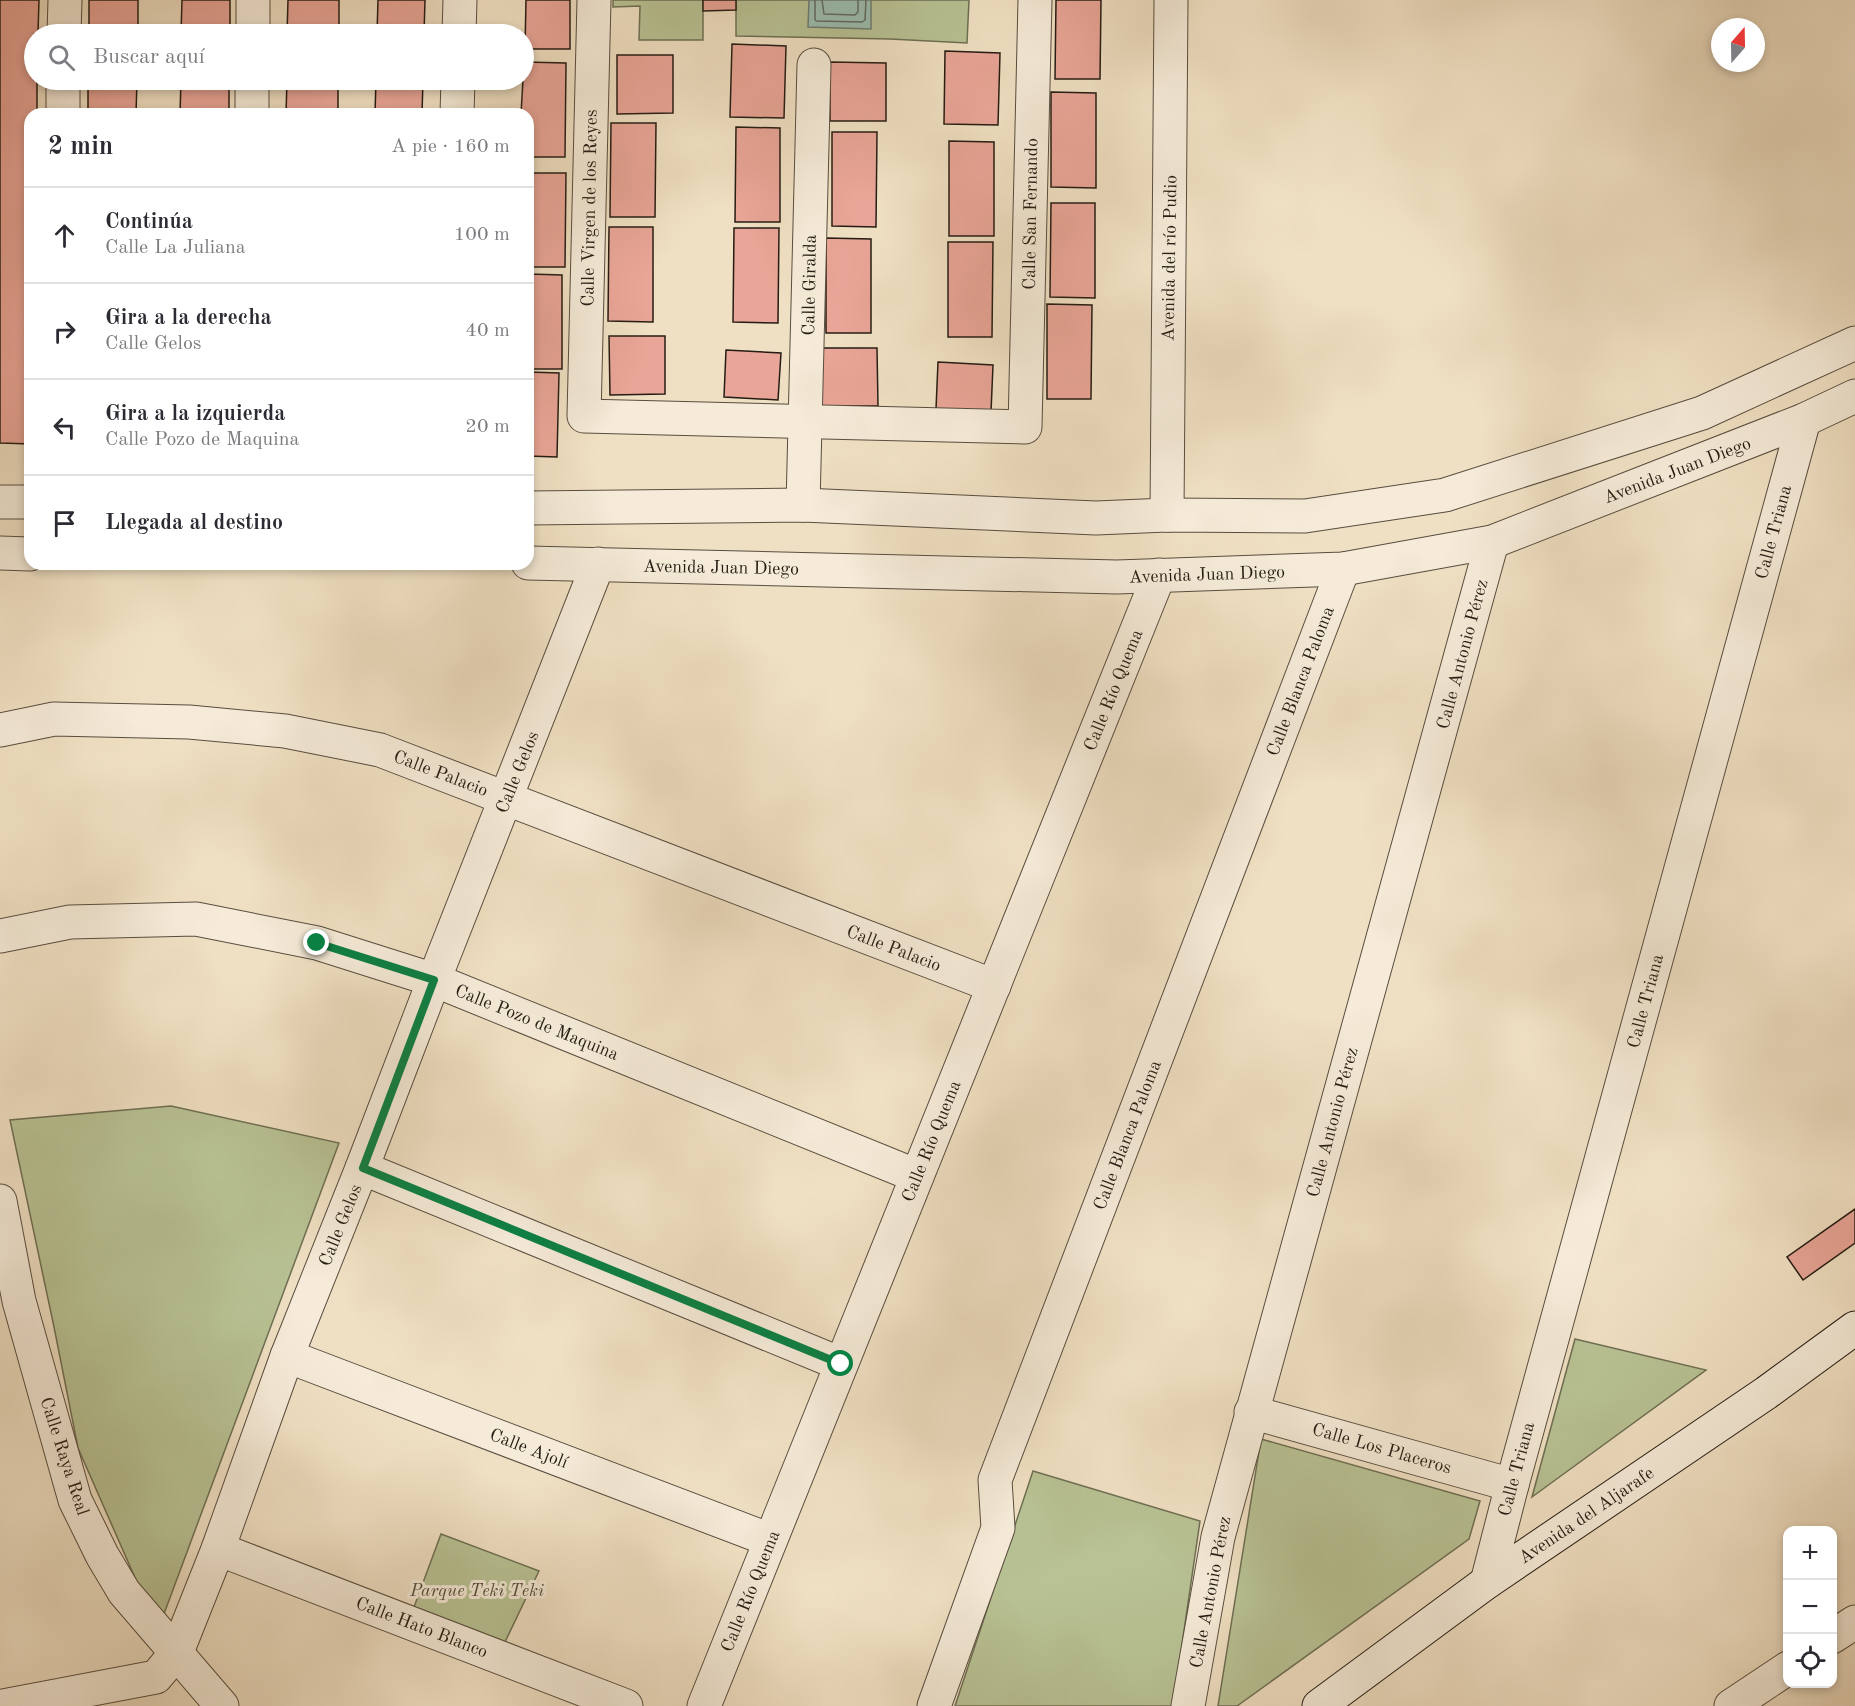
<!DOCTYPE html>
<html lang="es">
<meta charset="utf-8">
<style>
body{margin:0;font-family:"Old Standard TT",serif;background:#f2f2f3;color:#2b2b33}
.controls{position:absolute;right:18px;bottom:18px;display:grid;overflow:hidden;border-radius:12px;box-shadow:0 3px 9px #0003}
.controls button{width:54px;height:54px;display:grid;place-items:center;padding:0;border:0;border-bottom:2px solid #e1e1e2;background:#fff;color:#2b2b33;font:30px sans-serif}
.compass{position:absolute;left:1711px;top:18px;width:54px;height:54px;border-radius:50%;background:#fff;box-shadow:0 3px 9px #0003;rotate:20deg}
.stop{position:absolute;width:18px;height:18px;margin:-14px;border:4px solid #0b8043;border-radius:50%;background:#fff}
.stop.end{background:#0b8043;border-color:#fff;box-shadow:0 2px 6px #0008}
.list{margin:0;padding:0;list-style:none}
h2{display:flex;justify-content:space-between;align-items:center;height:78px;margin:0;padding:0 24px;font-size:26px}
h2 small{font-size:20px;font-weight:400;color:#7c7c81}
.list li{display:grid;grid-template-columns:39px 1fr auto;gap:18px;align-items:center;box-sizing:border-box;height:96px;padding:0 24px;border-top:2px solid #e1e1e2}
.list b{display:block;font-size:22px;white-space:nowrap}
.list p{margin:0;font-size:20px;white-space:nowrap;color:#7c7c81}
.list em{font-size:20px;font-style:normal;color:#7c7c81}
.icon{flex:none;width:33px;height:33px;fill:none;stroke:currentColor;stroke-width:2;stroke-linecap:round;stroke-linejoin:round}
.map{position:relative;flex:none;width:1855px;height:1706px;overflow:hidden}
.search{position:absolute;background:#fff;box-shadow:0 3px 9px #0003;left:24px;top:24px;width:510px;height:66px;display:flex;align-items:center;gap:15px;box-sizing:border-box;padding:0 21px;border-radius:33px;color:#7c7c81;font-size:22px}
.panel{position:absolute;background:#fff;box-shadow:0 3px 9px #0003;left:24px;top:108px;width:510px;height:462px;border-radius:18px}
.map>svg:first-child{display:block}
.green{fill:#b8c294;stroke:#6e6f54;stroke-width:1.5}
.water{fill:#9bbdaf;stroke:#6c7d71;stroke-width:1.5}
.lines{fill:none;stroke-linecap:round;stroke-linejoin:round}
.shore{stroke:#606c61;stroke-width:1.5}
.building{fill:#e9a597;stroke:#251c13;stroke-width:1.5}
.minor-casing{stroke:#584d3f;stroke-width:35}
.tertiary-casing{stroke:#584d3f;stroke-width:35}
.secondary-casing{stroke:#251c13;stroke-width:35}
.minor{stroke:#f5ebd8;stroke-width:33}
.tertiary{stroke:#f5ebd8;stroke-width:33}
.secondary{stroke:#f5ebd8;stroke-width:33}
.route{stroke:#0b8043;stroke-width:8}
.labels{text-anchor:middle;stroke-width:6;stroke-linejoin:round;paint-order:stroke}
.street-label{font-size:18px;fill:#251c13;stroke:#f5ebd8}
.park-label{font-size:18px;font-style:italic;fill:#514e3a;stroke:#f5ebd8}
</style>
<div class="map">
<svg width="1855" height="1706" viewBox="0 0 1855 1706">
<rect width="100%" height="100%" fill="#f0e0c3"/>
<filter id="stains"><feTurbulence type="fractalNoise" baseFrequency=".00333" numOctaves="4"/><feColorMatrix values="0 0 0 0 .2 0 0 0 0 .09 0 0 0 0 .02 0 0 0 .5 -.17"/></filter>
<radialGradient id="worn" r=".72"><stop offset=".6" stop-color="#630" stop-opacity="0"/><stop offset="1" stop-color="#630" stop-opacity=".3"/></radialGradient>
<!-- green -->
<g class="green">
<polygon points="613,0 703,0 703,40 639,40 640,6 613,7"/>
<polygon points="736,0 969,0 967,43 890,39 736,36"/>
<polygon points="171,1106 339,1143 158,1630 78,1448 54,1327 10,1120"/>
<polygon points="1575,1339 1706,1370 1532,1497"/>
<polygon points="1261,1439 1480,1501 1469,1539 1237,1706 1218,1706"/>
<polygon points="1033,1471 1200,1521 1173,1706 955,1706"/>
<polygon points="441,1534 539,1571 504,1644 414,1607"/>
</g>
<!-- water -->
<polygon class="water" points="809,0 871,0 871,29 808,27"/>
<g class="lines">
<!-- shore -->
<g class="shore">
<polyline points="815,0 815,19 816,21 862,22 865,20 866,0"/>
<polyline points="822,0 824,14 855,15 858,12 858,0"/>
</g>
</g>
<!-- building -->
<g class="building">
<polygon points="0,0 39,0 38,34 34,34 34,80 37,80 37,114 30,114 30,444 0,443"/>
<rect x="89" y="0" width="49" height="34"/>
<polygon points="182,0 230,0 230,34 181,34"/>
<polygon points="288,0 339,0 339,34 287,34"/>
<polygon points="378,0 425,0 424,34 377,34"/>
<polygon points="526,0 570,0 570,49 525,49"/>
<polygon points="703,0 736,0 736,10 703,11"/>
<polygon points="1056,0 1101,0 1100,79 1055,79"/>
<polygon points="732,44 786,46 784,118 730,117"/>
<polygon points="945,51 1000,53 998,125 944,124"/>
<polygon points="617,55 673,55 673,113 617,114"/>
<polygon points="524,62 566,63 565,157 528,157 528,114 521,114"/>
<polygon points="830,62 886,63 886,121 830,121"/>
<polygon points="88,80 137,80 136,114 88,114"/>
<polygon points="181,80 229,80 229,114 180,114"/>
<polygon points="287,80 338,80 338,114 286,114"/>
<polygon points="376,80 423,80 422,114 375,114"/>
<polygon points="1051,92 1096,93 1096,188 1051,187"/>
<polygon points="611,123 656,123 655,217 610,217"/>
<polygon points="736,127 780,128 780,222 735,222"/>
<polygon points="832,132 877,132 876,227 832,226"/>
<polygon points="949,141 994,142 994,236 949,236"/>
<polygon points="528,173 566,173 565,267 528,267"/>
<polygon points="1051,203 1095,203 1095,298 1050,297"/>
<polygon points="609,227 653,227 653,322 608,321"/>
<polygon points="734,228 779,228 778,323 733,322"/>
<polygon points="826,238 871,239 871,333 826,333"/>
<polygon points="948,242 993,242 992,337 948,337"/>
<polygon points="528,274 562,275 562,369 528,369"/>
<polygon points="1047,304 1092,305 1091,399 1047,399"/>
<polygon points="609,336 665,336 665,394 610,395"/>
<polygon points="822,348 877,348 878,406 822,406"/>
<polygon points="726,350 781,353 778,400 724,397"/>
<polygon points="938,362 993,365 991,412 936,409"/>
<polygon points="528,372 559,373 557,457 528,456"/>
<polygon points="1855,1209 1855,1243 1803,1280 1787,1257"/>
</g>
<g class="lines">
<!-- minor casing -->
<g class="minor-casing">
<g id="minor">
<polyline points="594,0 584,416 1025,427 1035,0"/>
<polyline points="64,34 65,0"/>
<polyline points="253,34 253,0"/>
<polyline points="459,34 460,0"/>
<polyline points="63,114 63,80"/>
<polyline points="252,114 252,80"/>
<polyline points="457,114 458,80"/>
<polyline points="803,505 814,65"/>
<polyline points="1167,515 1171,0"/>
<polyline points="0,730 54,719 189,722 285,731 380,750 994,986"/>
<polyline points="0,936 70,922 196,919 317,943 434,980 917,1176"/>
<polyline points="362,1168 841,1364"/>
<polyline points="0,1201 19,1301 75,1500 102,1555 124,1592 222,1706"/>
<polyline points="287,1356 770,1540"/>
<polyline points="1251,1412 1512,1485"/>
<polyline points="218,1549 626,1706"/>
<polyline points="1487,1582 1512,1485 1804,420"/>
<polyline points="1832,1637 1855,1622"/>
<polyline points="3,1706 156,1677 177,1652 218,1549 287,1356 362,1168 434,980 598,564"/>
<polyline points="704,1706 1159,575"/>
<polyline points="934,1706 998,1528 995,1480 1343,569"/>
<polyline points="1188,1706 1218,1537 1492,542"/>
<polyline points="1731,1706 1788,1668"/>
</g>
</g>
<!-- tertiary casing -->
<g class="tertiary-casing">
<g id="tertiary">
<polyline points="0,502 30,502"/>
<polyline points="528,508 803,505 1096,518 1167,515 1305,516 1445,495 1702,413 1855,343"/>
<polyline points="0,553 30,554"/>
<polyline points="528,563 1117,577 1343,569 1492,542 1804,420 1855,396"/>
</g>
</g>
<!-- secondary casing -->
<g class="secondary-casing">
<polyline id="secondary" points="1319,1706 1487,1582 1766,1393 1855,1328"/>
</g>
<!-- minor -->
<use href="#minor" class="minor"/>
<!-- tertiary -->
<use href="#tertiary" class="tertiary"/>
<!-- secondary -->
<use href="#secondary" class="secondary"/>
</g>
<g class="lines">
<!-- route -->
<polyline class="route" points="317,943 434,980 363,1168 841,1364"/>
</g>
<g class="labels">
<!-- street labels -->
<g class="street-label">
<text transform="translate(589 208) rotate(-89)" y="6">Calle Virgen de los Reyes</text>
<text transform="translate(1030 214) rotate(-89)" y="6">Calle San Fernando</text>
<text transform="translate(1169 258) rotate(-89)" y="6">Avenida del río Pudio</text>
<text transform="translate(809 285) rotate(-89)" y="6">Calle Giralda</text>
<text transform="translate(1677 470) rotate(-21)" y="6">Avenida Juan Diego</text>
<text transform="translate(1773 532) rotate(-75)" y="6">Calle Triana</text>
<text transform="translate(721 567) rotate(1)" y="6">Avenida Juan Diego</text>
<text transform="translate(1207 574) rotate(-2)" y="6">Avenida Juan Diego</text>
<text transform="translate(1462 654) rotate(-75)" y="6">Calle Antonio Pérez</text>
<text transform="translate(1300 681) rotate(-69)" y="6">Calle Blanca Paloma</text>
<text transform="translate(1113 690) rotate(-68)" y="6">Calle Río Quema</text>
<text transform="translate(517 772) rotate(-68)" y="6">Calle Gelos</text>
<text transform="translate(441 773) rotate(21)" y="6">Calle Palacio</text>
<text transform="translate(894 948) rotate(21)" y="6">Calle Palacio</text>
<text transform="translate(1645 1001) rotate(-75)" y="6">Calle Triana</text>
<text transform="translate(537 1022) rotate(22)" y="6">Calle Pozo de Maquina</text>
<text transform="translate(1332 1122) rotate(-75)" y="6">Calle Antonio Pérez</text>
<text transform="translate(1127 1135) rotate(-69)" y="6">Calle Blanca Paloma</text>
<text transform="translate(931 1141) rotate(-68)" y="6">Calle Río Quema</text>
<text transform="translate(340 1225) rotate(-68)" y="6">Calle Gelos</text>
<text transform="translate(529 1448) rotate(21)" y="6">Calle Ajolí</text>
<text transform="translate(1382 1448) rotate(16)" y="6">Calle Los Placeros</text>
<text transform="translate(65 1456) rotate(72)" y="6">Calle Raya Real</text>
<text transform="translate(1516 1469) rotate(-75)" y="6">Calle Triana</text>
<text transform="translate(1586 1515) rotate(-34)" y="6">Avenida del Aljarafe</text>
<text transform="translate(750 1591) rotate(-68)" y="6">Calle Río Quema</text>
<text transform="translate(1210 1592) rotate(-79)" y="6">Calle Antonio Pérez</text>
<text transform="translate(422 1627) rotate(21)" y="6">Calle Hato Blanco</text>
</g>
<!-- park labels -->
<g class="park-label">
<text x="477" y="1596">Parque Teki Teki</text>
</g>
</g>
<rect width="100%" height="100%" filter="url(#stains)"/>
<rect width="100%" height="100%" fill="url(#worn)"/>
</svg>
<div class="controls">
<button>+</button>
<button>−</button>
<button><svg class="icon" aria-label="locate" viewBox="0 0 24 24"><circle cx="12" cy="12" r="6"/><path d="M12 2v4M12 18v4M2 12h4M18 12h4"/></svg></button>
</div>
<svg class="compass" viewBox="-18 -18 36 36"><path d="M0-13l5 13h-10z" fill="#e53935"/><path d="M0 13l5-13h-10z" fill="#7c7c81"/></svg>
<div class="stop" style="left:841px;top:1364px"></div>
<div class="stop end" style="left:317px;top:943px"></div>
<div class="search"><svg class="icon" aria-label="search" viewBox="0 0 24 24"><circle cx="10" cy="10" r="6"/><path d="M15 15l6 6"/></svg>Buscar aquí</div>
<section class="panel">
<h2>2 min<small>A pie · 160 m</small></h2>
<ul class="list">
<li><svg class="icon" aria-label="ahead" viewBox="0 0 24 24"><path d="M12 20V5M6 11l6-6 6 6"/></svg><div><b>Continúa</b><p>Calle La Juliana</p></div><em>100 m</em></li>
<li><svg class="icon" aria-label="right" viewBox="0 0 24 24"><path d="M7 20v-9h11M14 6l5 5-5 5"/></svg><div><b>Gira a la derecha</b><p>Calle Gelos</p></div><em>40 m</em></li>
<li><svg class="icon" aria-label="left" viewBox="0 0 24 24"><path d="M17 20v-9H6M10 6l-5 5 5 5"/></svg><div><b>Gira a la izquierda</b><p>Calle Pozo de Maquina</p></div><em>20 m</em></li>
<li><svg class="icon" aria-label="arrive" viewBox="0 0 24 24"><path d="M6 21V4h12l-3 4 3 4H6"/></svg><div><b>Llegada al destino</b></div></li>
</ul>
</section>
</div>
